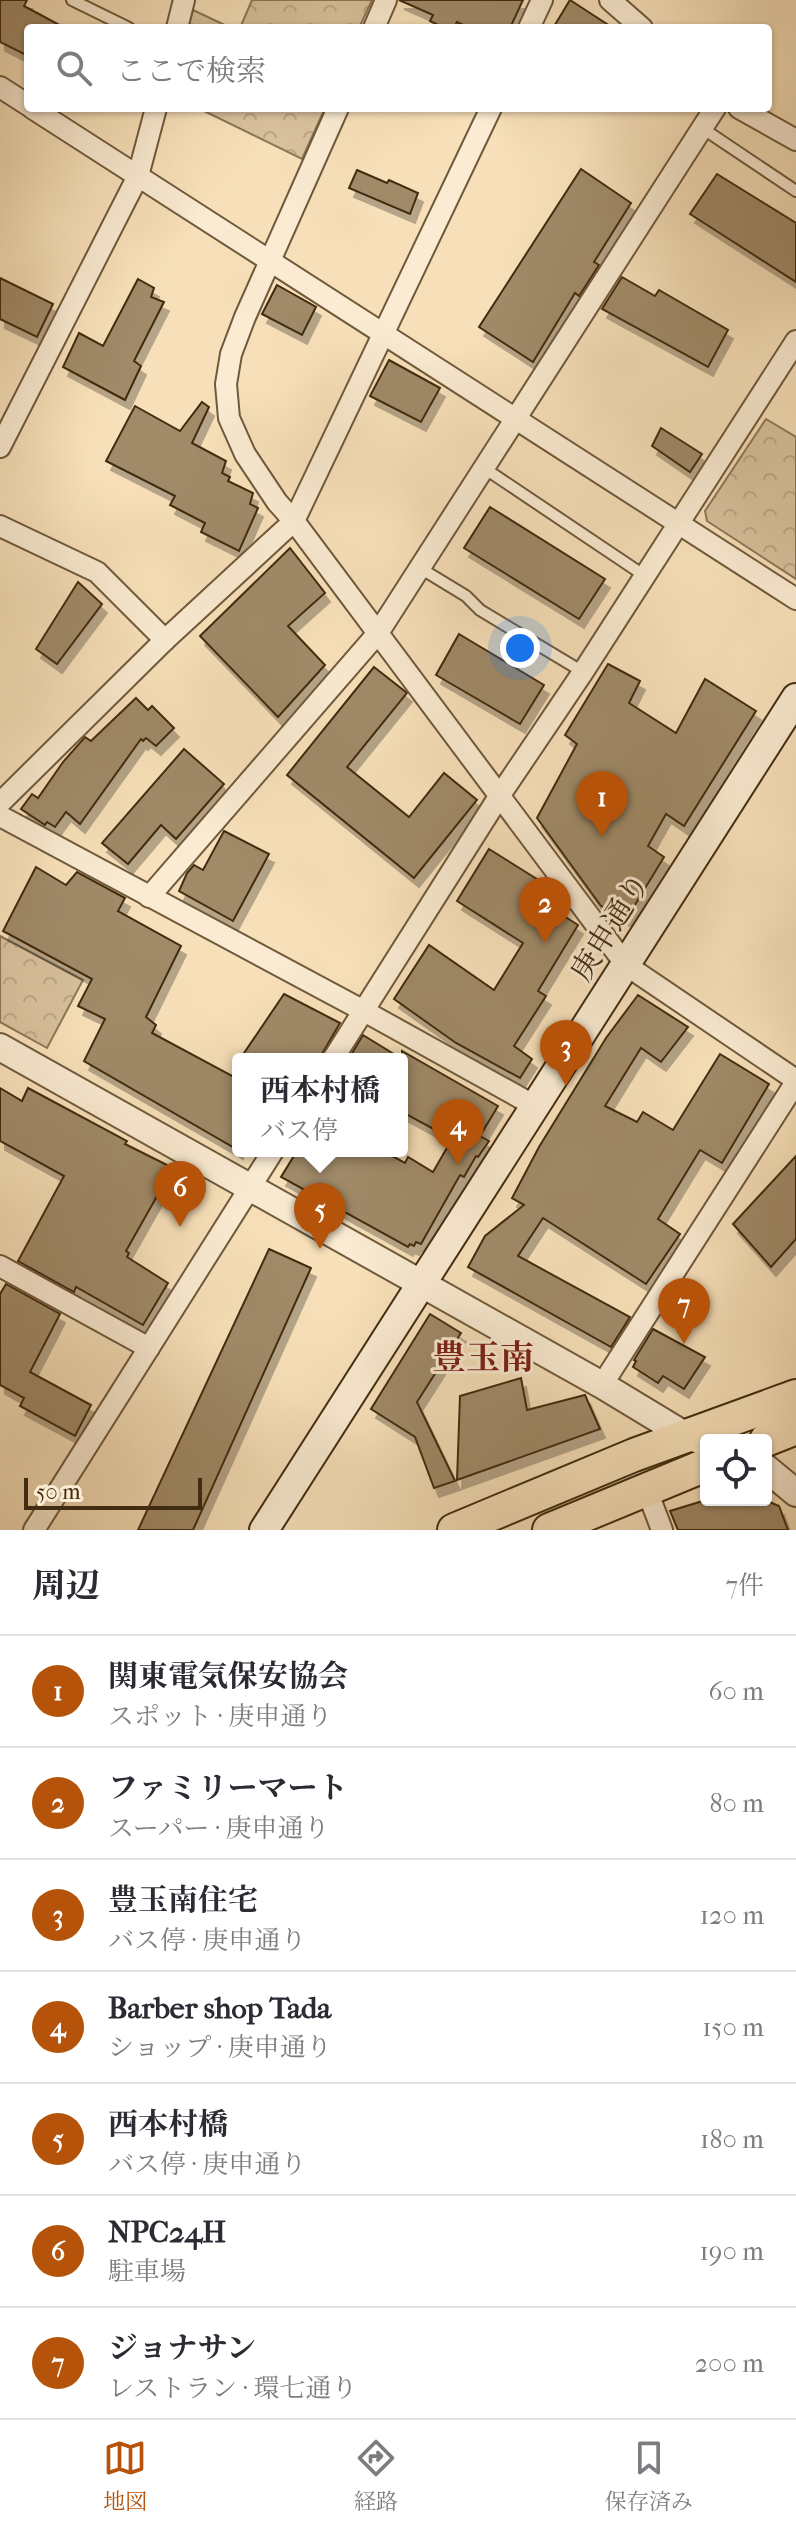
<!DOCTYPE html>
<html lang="ja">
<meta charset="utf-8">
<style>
body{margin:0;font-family:"IM FELL French Canon","Noto Serif JP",serif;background:#f7f7f7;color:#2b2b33}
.controls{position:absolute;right:24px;bottom:24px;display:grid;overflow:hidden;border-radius:8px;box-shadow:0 2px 6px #0004}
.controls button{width:72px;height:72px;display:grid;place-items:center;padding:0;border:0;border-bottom:2px solid #e1e1e2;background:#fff;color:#2b2b33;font:40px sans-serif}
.scale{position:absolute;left:24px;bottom:20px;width:178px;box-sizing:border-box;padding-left:8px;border:4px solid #422c11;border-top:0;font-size:22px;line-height:28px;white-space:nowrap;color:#422c11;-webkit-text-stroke:6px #faebd2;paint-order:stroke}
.you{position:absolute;left:520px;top:648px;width:28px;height:28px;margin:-20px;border:6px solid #fff;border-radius:50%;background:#1a73e8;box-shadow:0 0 0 12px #1a73e833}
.badge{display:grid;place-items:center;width:52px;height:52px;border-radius:50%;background:#b45309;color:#fff;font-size:26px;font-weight:700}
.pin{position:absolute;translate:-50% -66px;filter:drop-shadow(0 2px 4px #0008)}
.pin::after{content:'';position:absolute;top:42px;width:28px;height:24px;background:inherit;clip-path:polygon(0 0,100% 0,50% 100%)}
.popup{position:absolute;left:232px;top:1053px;width:176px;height:104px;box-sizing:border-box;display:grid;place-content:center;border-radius:8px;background:#fff;filter:drop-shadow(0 2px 6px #0005);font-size:26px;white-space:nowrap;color:#7c7c81}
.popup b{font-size:30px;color:#2b2b33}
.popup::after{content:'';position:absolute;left:50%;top:100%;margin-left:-16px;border:16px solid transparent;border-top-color:#fff}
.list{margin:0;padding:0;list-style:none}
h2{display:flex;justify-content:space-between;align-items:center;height:104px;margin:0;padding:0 32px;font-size:34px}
h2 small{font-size:26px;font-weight:400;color:#7c7c81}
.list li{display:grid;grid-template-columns:52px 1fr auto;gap:24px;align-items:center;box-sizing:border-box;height:112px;padding:0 32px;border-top:2px solid #e1e1e2}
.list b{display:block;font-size:30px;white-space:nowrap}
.list p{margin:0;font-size:26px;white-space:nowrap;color:#7c7c81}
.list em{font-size:26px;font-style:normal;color:#7c7c81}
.icon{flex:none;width:44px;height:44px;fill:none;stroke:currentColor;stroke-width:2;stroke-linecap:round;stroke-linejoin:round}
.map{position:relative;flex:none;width:796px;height:1530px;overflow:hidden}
.search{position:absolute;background:#fff;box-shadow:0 2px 6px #0004;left:24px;right:24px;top:24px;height:88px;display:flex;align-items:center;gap:20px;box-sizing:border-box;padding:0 28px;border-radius:8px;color:#7c7c81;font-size:30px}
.sheet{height:888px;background:#fff}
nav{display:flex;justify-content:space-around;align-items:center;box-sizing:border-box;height:112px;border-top:2px solid #e1e1e2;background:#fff;font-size:22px;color:#7c7c81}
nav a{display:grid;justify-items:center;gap:4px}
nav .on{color:#b45309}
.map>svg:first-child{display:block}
.park{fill:url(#park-crowns);stroke:#8d7656;stroke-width:2}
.building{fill:#a08a68;stroke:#422c11;stroke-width:2;filter:url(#shadow)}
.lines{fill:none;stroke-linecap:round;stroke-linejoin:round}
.service-casing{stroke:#6f593b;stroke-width:14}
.minor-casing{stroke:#6f593b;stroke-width:24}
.tertiary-casing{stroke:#6f593b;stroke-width:30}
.secondary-casing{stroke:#422c11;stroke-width:32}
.primary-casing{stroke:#422c11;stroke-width:36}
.service{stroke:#faebd2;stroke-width:10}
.minor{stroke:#faebd2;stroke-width:20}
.tertiary{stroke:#faebd2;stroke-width:26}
.secondary{stroke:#faebd2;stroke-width:28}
.primary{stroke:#f7e0b9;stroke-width:32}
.labels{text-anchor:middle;stroke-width:6;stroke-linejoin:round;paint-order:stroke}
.street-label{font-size:30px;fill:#422c11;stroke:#faebd2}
.quarter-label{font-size:34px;font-weight:bold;fill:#7a1f14;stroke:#faebd2}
</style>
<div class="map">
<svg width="796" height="1530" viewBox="0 0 796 1530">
<defs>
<pattern id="park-crowns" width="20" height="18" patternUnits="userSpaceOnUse" patternTransform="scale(2)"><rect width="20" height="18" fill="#d8c19c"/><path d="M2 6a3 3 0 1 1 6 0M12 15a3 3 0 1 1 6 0" fill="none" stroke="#bba685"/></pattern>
<filter id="shadow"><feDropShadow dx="5" dy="9" stdDeviation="0" flood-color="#0004"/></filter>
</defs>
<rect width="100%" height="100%" fill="#f7e0b9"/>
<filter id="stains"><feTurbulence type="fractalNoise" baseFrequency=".0025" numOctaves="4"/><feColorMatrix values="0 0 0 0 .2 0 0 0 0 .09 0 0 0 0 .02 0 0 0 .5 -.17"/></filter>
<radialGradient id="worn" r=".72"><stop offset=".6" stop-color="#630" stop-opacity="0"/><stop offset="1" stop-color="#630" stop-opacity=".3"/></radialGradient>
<!-- park -->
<g class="park">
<polygon points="252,0 372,0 359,28 240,28"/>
<polygon points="193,10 231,28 188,28"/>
<polygon points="198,108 325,108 302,159"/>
<polygon points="766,419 796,437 796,579 707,521 705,511"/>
<polygon points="0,936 83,980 47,1048 0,1022"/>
</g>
<!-- building -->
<g class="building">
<polygon points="0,0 27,0 24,6 65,28 28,28 28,56 0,42"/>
<polygon points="399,0 523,0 510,28 470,28 457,22 454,28 444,28 430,21 433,15"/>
<polygon points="570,0 613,28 553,28"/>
<polygon points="581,169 631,203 594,262 599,265 579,296 575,293 533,362 479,327"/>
<polygon points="357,170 387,183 389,180 418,193 410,214 349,188"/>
<polygon points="717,174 796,223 796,282 690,214"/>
<polygon points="622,277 655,296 659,290 728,330 708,367 602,309"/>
<polygon points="0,278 53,304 37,337 0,319"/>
<polygon points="138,279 154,288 151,297 164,302 134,361 141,366 125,400 63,367 79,333 103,346"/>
<polygon points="277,285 316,307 302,335 262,314"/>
<polygon points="389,360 440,388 421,422 370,396"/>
<polygon points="202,402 209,407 192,443 226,461 222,473 230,477 228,481 253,493 250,504 258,508 239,551 201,532 205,523 170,505 175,496 106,461 135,406 180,431"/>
<polygon points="661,428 702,454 690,472 652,446"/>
<polygon points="490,507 605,579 579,619 464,548"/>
<polygon points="290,548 325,593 288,626 325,665 278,717 200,636"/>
<polygon points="78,582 102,604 57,664 36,649"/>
<polygon points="459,634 544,685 520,724 436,675"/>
<polygon points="608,664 640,681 629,703 676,733 705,679 756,711 684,826 666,814 648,846 664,857 627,918 601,906 537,818 577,744 565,735"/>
<polygon points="374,667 407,693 347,767 409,817 444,773 477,800 414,878 287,775"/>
<polygon points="136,698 148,710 152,706 174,728 156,746 146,738 143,741 141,739 80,824 66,812 55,827 47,822 45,825 21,809 32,794 38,798 63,762 85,737 91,741"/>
<polygon points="184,749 224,784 176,839 161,825 128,864 102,843"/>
<polygon points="224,831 269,854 233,921 179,891 187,873 194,865 203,870"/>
<polygon points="489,849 548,886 539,900 578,925 538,991 546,996 514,1046 532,1059 520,1078 456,1043 394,999 429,945 494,990 523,943 457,901"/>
<polygon points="36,867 66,885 77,872 125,898 118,911 181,946 146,1017 156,1025 152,1033 238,1079 238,1150 84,1061 105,1019 78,1006 92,979 3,931"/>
<polygon points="284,994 340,1023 319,1059 240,1059"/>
<polygon points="638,995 688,1027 661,1062 641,1048 605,1106 637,1122 643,1112 673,1130 720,1054 769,1084 722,1163 700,1150 658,1219 680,1234 646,1284 543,1218 518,1256 630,1317 611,1347 468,1267 485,1236 524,1205 512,1198 539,1147 606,1038"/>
<polygon points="363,1035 402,1059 402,1051 498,1106 480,1136 489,1141 478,1157 476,1156 464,1177 460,1175 421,1244 416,1242 414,1246 410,1244 408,1247 281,1177 297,1151 383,1151 405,1163 408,1157 433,1172 452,1139 402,1112 402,1059 356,1059 351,1055"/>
<polygon points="0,1088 22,1101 28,1088 127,1141 125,1144 173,1168 126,1251 129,1253 127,1257 168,1283 143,1325 76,1287 74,1292 18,1261 64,1176 0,1141"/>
<polygon points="796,1156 796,1239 771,1267 733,1224"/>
<polygon points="269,1249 311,1268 193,1530 138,1530"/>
<polygon points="6,1284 60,1314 30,1372 91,1405 75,1436 20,1406 24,1398 0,1385 0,1294"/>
<polygon points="430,1314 461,1333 417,1402 455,1481 434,1488 415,1437 371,1409"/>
<polygon points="653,1329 705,1357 684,1389 663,1376 658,1383 633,1367 636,1361 634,1360"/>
<polygon points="521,1378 527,1410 585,1395 600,1429 457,1480 460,1396"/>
<polygon points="706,1500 765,1500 779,1506 788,1530 678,1530 670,1511"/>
</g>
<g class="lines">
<!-- service casing -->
<g class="service-casing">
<g id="service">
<polyline points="72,0 129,28"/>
<polyline points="702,128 796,191"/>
<polyline points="484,468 645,576"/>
<polyline points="420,568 466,596 480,610 583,672"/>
</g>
</g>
<!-- minor casing -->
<g class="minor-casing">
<g id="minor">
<polyline points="610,0 642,28"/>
<polyline points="177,28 184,0"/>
<polyline points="374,28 386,0"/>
<polyline points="529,28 542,0"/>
<polyline points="0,87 28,105"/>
<polyline points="32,108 796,599"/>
<polyline points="338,108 245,317 231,354 226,384 229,418 245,454 277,502 294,521 626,965 796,1080"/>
<polyline points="739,108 796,140"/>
<polyline points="0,447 138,176 156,108"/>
<polyline points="0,526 97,572 165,640"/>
<polyline points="0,803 165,640 294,521 491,108"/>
<polyline points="0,816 364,1011 535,1106"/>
<polyline points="149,897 378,633 715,108"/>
<polyline points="333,1059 500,795 583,672 796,341"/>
<polyline points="0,1266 149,1348"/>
<polyline points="602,1385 796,1082"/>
<polyline points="646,1488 662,1530"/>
<polyline points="34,1530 273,1151"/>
</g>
</g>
<!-- tertiary casing -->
<g class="tertiary-casing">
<g id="tertiary">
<polyline points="0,1047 602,1385 688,1437 701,1440"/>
<polyline points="766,1468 796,1493"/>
</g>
</g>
<!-- secondary casing -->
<g class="secondary-casing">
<polyline id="secondary" points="264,1530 796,698"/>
</g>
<!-- primary casing -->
<g class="primary-casing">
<g id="primary">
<polyline points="766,1440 796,1428"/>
<polyline points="454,1530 634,1455 796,1396"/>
<polyline points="549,1530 706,1465"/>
</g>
</g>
<!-- service -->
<use href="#service" class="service"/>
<!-- minor -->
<use href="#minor" class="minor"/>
<!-- tertiary -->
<use href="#tertiary" class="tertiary"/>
<!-- secondary -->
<use href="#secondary" class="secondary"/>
<!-- primary -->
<use href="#primary" class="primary"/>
</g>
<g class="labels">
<!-- street labels -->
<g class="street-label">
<text transform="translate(610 927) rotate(-58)" y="10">庚申通り</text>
</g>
<!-- quarter labels -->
<g class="quarter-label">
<text x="483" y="1369">豊玉南</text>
</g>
</g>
<rect width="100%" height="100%" filter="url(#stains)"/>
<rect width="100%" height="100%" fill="url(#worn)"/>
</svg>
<div class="controls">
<button><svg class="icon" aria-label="locate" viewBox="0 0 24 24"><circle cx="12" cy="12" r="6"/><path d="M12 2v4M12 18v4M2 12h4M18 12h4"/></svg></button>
</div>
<div class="scale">50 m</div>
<div class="you"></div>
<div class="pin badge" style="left:602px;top:837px">1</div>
<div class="pin badge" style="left:545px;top:943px">2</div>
<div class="pin badge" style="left:566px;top:1086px">3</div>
<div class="pin badge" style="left:458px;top:1165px">4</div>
<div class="pin badge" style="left:320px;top:1249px">5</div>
<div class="popup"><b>西本村橋</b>バス停</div>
<div class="pin badge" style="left:180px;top:1227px">6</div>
<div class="pin badge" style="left:684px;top:1344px">7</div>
<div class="search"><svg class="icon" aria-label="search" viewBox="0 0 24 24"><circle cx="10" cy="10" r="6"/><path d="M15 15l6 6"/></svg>ここで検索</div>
</div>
<section class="sheet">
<h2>周辺<small>7件</small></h2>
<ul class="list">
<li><span class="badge">1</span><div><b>関東電気保安協会</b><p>スポット · 庚申通り</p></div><em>60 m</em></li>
<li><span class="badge">2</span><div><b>ファミリーマート</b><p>スーパー · 庚申通り</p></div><em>80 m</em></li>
<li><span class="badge">3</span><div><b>豊玉南住宅</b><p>バス停 · 庚申通り</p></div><em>120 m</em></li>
<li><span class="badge">4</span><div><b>Barber shop Tada</b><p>ショップ · 庚申通り</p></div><em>150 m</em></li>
<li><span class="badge">5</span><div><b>西本村橋</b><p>バス停 · 庚申通り</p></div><em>180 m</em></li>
<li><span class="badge">6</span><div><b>NPC24H</b><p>駐車場</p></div><em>190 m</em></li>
<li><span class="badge">7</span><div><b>ジョナサン</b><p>レストラン · 環七通り</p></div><em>200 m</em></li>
</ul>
</section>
<nav>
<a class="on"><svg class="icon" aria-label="map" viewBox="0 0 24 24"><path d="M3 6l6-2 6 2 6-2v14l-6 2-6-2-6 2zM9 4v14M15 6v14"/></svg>地図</a>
<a><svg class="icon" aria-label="directions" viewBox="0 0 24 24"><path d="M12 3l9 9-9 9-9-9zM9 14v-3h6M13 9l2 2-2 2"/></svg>経路</a>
<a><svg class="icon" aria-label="saved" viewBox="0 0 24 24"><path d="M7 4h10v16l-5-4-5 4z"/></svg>保存済み</a>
</nav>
